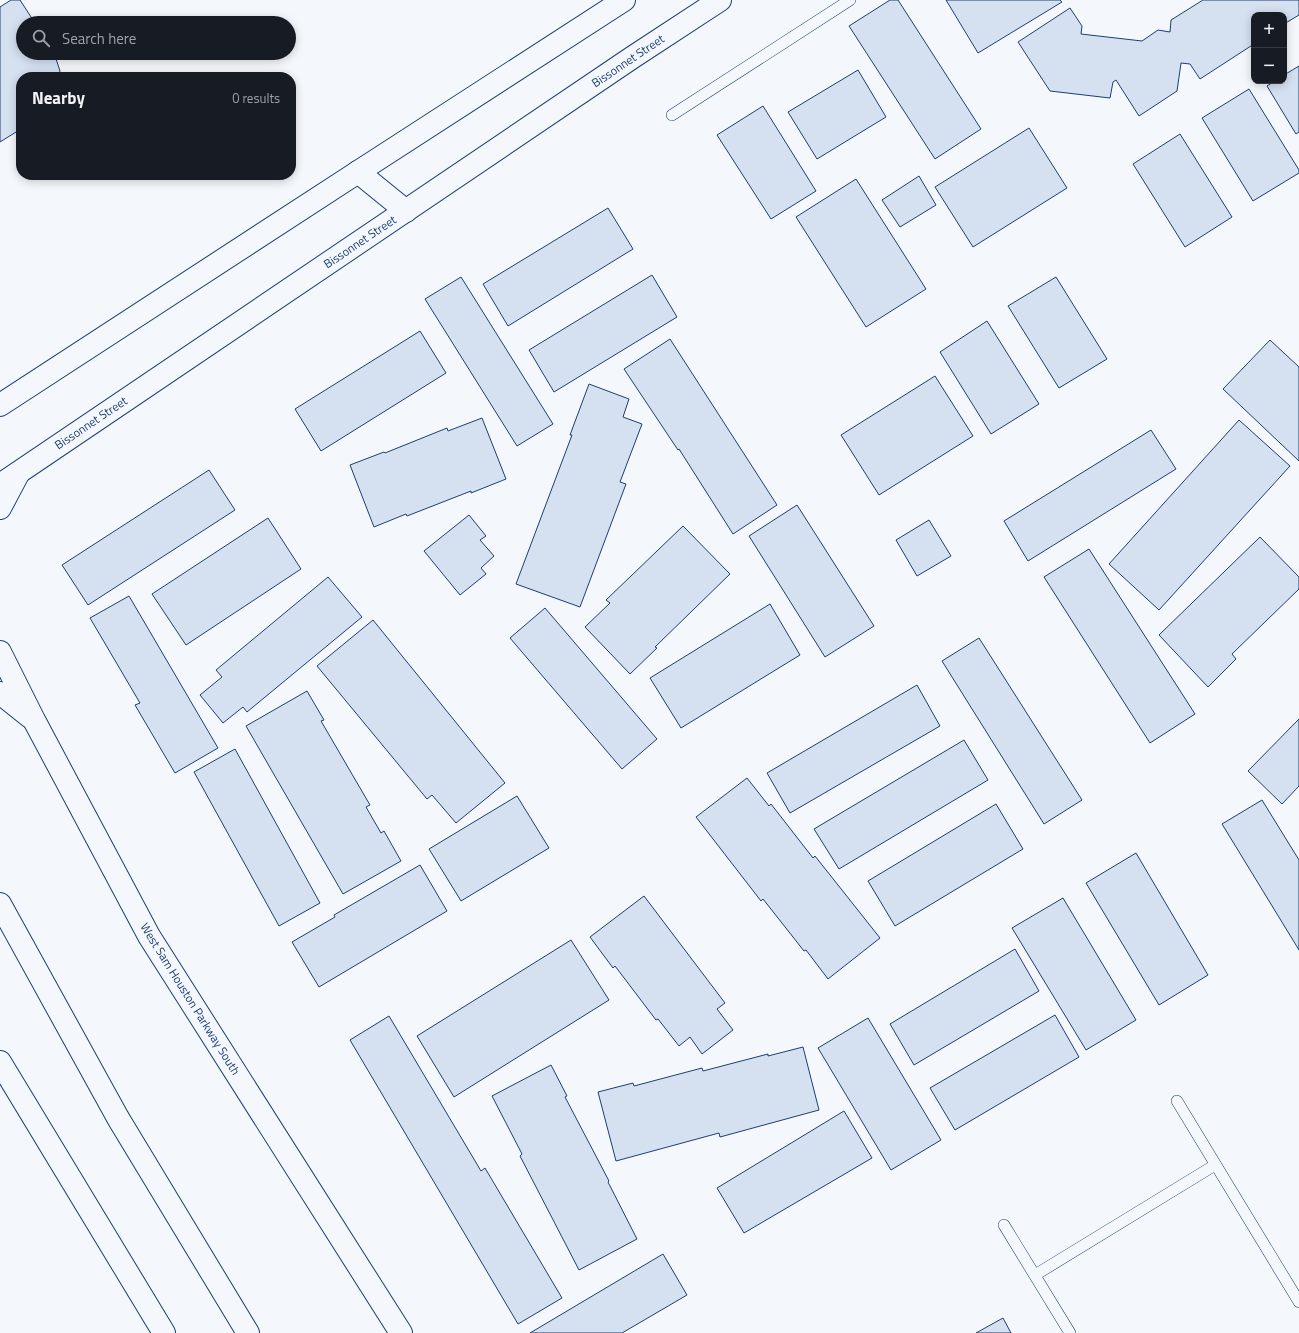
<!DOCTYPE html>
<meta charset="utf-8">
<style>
body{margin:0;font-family:"Titillium Web",sans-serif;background:#20242c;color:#f1f3f6}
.controls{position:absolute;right:12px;top:12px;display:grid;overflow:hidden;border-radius:8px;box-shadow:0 2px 10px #0003}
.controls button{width:36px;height:36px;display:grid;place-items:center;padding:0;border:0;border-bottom:1px solid #363941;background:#171b24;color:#f1f3f6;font:20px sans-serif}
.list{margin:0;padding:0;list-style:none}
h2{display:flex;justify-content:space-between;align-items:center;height:52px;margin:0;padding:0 16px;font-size:17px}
h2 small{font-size:13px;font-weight:400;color:#9ea1a6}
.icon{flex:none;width:22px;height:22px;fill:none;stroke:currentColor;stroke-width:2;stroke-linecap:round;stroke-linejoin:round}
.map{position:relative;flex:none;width:1299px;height:1333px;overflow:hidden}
.search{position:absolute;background:#171b24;box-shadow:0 2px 10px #0003;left:16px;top:16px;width:280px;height:44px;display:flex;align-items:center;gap:10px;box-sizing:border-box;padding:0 14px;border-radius:22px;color:#9ea1a6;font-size:15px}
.panel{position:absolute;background:#171b24;box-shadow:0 2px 10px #0003;left:16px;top:72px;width:280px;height:108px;border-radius:16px}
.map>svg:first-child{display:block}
.building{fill:#d5e0f0;stroke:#1d3f73}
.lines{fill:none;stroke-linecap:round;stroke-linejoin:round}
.lane-casing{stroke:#1d3f73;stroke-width:12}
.secondary-casing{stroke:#1d3f73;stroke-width:24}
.highway-casing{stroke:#1d3f73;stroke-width:24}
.lane{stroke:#f4f7fb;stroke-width:11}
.secondary{stroke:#f4f7fb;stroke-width:22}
.highway{stroke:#f4f7fb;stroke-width:22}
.labels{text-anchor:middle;stroke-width:3;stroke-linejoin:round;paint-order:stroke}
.street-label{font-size:12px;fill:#1d3f73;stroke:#f4f7fb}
</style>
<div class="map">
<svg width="1299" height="1333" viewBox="0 0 1299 1333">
<rect width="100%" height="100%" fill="#f4f7fb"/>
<!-- building -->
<g class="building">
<polygon points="11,0 20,0 35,23 23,23 23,53 54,53 60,71 58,77 21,77 21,129 0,142 0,7"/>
<polygon points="890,0 898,0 981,129 935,159 849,26"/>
<polygon points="946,0 1060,0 1062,2 978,53"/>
<polygon points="1203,0 1299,0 1299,15 1284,24 1284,15 1254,15 1254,44 1200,79 1190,64 1181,63 1177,91 1139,116 1116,80 1113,82 1110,98 1050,91 1018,42 1070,8 1082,26 1081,34 1142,41 1158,30 1170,32 1171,20"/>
<polygon points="1299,66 1299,132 1296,134 1267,86 1275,81 1284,81 1284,75"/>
<polygon points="858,70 886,117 817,159 788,112"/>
<polygon points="1249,89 1299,170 1299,173 1253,201 1202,118"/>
<polygon points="763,106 816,191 771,219 717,135"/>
<polygon points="1029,128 1067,188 973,247 935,187"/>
<polygon points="1180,134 1232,217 1185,247 1133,164"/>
<polygon points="919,176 936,205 900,227 882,200"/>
<polygon points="856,179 926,289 866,327 796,217"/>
<polygon points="608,208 633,249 508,326 483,284"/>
<polygon points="652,275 677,317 554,392 529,350"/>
<polygon points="461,277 553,424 517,446 425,299"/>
<polygon points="1056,277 1107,359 1059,388 1008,306"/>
<polygon points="987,321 1039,404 991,434 940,352"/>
<polygon points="420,331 446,373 321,451 295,409"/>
<polygon points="670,339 777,505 733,534 679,449 678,450 624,369"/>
<polygon points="1270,340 1299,367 1299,461 1223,389"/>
<polygon points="935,376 973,436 879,495 841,435"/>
<polygon points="589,384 629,399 623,417 642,424 620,482 626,484 580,607 516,584 572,435 570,435"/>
<polygon points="482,418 506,479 471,493 471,491 407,516 406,514 374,527 350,465 384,452 385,453 447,428 448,431"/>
<polygon points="1239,420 1290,466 1159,610 1109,564"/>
<polygon points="1151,430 1176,469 1028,561 1004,521"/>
<polygon points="209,470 235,510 88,605 62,565"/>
<polygon points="797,505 874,626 825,657 749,536"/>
<polygon points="469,515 486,536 480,540 494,556 481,568 486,574 460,595 424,551"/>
<polygon points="268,518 301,569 186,645 152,594"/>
<polygon points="929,520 951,556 917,576 896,540"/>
<polygon points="683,526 730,574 655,647 657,648 630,674 585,627 610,603 606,600"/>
<polygon points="1260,537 1299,577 1299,589 1232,654 1236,659 1208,687 1159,635"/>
<polygon points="1089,549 1195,714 1150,743 1044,577"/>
<polygon points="328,577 362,617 247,712 243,707 223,723 200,695 222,677 216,670"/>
<polygon points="129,596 218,748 175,773 135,705 140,703 90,618"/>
<polygon points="770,604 800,655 681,728 650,678"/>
<polygon points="545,608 657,739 622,769 510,638"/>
<polygon points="373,620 505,783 456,823 432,795 427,799 317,666"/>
<polygon points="979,638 1082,800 1044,824 942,661"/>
<polygon points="917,685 940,726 790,813 767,773"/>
<polygon points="307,691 324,720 321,721 370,805 366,807 381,833 384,831 401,861 343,894 246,726"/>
<polygon points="1299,719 1299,786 1282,804 1248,771"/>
<polygon points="964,740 988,780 839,869 814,829"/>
<polygon points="235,749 320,903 279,926 194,772"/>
<polygon points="747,778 769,806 771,804 813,858 815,856 880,938 828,979 806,950 804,951 763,899 761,901 696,817"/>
<polygon points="517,796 549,848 461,901 429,849"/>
<polygon points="1262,800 1299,860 1299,950 1222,824"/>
<polygon points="996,804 1023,849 895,926 868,881"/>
<polygon points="1136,853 1208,975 1159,1005 1086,883"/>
<polygon points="420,865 447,911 319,987 292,942 335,917 334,915"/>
<polygon points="644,896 725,1003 717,1009 733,1030 702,1054 690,1037 679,1046 658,1019 656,1020 615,966 613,968 590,937"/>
<polygon points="1063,898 1136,1020 1086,1050 1012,928"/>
<polygon points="571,940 609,1000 454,1097 417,1036"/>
<polygon points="1015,949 1039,991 914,1065 890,1024"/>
<polygon points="1055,1015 1079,1057 955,1130 930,1088"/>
<polygon points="389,1016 481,1171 485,1168 562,1298 518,1324 350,1040"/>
<polygon points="868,1018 941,1140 891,1170 818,1048"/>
<polygon points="803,1047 819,1110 720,1137 719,1133 616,1161 598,1092 633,1083 634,1086 702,1068 703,1071 768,1054 768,1056"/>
<polygon points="551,1065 567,1096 565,1097 609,1181 608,1182 637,1239 579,1270 520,1156 522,1154 492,1096"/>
<polygon points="844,1111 872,1158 744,1233 717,1188"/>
<polygon points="663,1254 687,1295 622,1333 530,1333"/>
<polygon points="1003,1318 1011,1333 976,1333"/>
</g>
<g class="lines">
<!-- lane casing -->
<g class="lane-casing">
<g id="lane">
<polyline points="672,115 850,0"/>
<polyline points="1177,1101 1299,1302"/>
<polyline points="1004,1225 1070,1333"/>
<polyline points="1035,1275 1215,1165"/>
</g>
</g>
<!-- secondary casing -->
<g class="secondary-casing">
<g id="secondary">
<polyline points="358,172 406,211"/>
<polyline points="0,405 358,172 624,0"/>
<polyline points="0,485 633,57 720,0"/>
<polyline points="0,508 18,474"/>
<polyline points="0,652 34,720 149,936 401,1333"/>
<polyline points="0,693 30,717"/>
</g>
</g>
<!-- highway casing -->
<g class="highway-casing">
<g id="highway">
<polyline points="0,904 118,1118 248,1333"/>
<polyline points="0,1062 164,1333"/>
</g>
</g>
<!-- lane -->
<use href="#lane" class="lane"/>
<!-- secondary -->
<use href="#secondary" class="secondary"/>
<!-- highway -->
<use href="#highway" class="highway"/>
</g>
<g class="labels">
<!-- street labels -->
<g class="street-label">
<text transform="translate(628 61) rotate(-34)" y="4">Bissonnet Street</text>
<text transform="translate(360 242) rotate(-34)" y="4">Bissonnet Street</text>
<text transform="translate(91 423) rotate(-34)" y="4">Bissonnet Street</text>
<text transform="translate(190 999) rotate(58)" y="4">West Sam Houston Parkway South</text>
</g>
</g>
</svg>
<div class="controls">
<button>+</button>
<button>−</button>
</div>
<div class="search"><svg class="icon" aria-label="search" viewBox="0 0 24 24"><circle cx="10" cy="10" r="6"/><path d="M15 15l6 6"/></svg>Search here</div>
<section class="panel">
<h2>Nearby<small>0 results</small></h2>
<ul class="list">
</ul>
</section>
</div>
